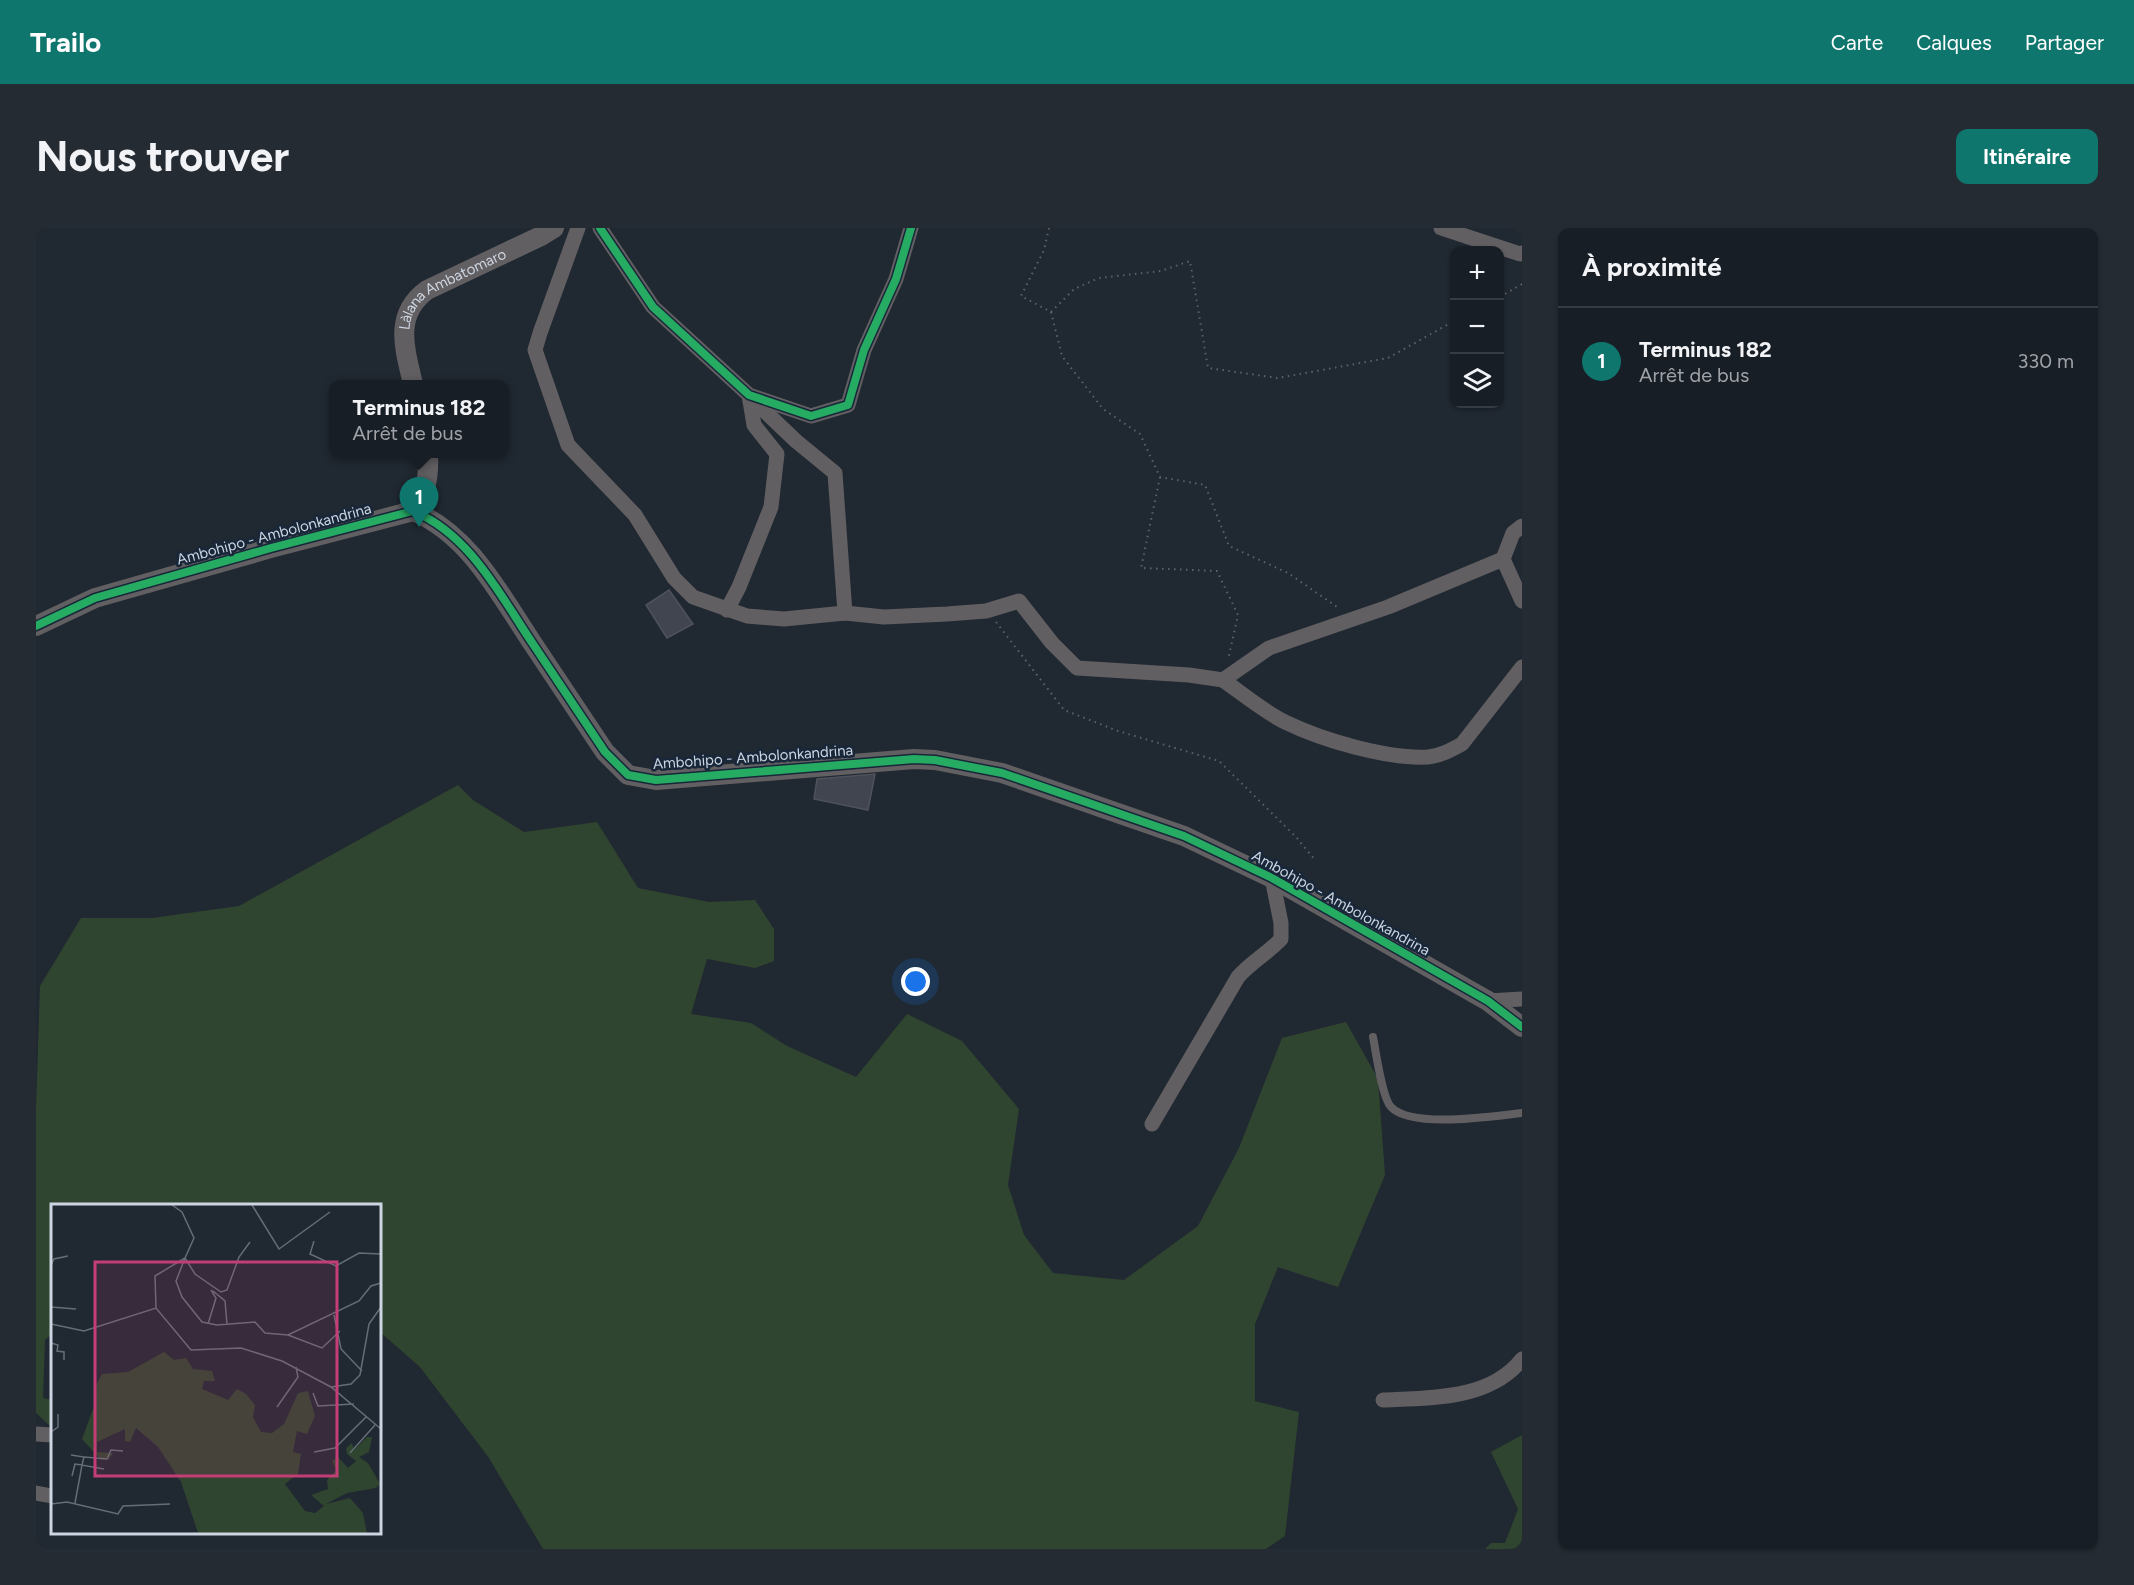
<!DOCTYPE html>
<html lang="fr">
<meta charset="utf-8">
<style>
body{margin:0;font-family:Figtree,sans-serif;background:#252b32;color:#f1f3f6}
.controls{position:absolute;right:18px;top:18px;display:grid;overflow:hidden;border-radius:12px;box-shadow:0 2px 4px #0004}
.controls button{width:54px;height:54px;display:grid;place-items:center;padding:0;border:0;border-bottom:2px solid #363c42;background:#181e25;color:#f1f3f6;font:30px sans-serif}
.you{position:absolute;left:880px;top:754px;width:21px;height:21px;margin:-15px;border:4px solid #fff;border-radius:50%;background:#1a73e8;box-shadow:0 0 0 9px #1a73e833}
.badge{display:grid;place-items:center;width:39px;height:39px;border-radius:50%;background:#0f766e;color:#fff;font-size:20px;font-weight:700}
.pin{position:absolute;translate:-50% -50px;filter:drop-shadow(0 2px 3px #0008)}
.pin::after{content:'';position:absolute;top:32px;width:21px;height:18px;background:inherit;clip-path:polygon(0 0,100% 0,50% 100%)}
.popup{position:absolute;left:293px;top:152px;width:180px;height:78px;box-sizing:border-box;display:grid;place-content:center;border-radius:12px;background:#181e25;filter:drop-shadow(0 2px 4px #0005);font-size:20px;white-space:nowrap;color:#9fa2a7}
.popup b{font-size:22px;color:#f1f3f6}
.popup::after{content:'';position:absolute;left:50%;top:100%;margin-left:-12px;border:12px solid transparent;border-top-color:#181e25}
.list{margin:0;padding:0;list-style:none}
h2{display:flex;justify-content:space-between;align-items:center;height:78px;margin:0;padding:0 24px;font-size:26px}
h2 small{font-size:20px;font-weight:400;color:#9fa2a7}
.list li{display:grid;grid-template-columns:39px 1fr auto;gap:18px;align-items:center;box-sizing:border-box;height:108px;padding:0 24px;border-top:2px solid #363c42}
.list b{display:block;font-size:22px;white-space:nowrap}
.list p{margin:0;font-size:20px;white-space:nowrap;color:#9fa2a7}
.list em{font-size:20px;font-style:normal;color:#9fa2a7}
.icon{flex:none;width:33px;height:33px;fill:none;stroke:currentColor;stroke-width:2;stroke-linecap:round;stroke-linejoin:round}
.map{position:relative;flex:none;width:1486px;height:1321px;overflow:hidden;border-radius:12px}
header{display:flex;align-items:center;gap:36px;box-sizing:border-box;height:84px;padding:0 30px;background:#0f766e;color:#fff}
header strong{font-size:28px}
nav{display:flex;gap:33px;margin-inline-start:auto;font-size:21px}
.intro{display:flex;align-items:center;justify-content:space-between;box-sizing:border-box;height:144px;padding:0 36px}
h1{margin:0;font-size:42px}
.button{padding:15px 27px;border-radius:12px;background:#0f766e;color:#fff;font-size:21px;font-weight:700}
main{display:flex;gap:36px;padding:0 36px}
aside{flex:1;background:#181e25;border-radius:12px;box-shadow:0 2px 4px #0004}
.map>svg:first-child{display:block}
.green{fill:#304530}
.building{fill:#41454f;stroke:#4f525b;stroke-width:1.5}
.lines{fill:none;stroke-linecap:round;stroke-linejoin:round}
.path{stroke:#616266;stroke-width:2;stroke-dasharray:1.5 4.5;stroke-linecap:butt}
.service{stroke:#625f62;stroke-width:8}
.minor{stroke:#625f62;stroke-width:15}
.tertiary{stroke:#625f62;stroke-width:20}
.cycleway-casing{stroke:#182739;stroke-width:11}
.cycleway{stroke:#26ab63;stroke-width:8}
.labels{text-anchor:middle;stroke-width:5;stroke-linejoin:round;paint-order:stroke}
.street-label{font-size:15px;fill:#ccd5e1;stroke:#182739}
.inset-road{fill:none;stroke:#656d77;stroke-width:1.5}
.view{fill:#c43e76;fill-opacity:0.15;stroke:#c43e76;stroke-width:3}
.inset-edge{fill:none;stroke:#ccd5e1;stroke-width:3}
</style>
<header>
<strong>Trailo</strong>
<nav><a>Carte</a><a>Calques</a><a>Partager</a></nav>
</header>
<div class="intro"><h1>Nous trouver</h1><a class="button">Itinéraire</a></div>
<main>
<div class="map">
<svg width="1486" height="1321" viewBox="0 0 1486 1321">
<rect width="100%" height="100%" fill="#202831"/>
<!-- green -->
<g class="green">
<polygon points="422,557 437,572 488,604 561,594 602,660 673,674 719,672 738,701 738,733 719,740 671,731 655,786 715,795 751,818 820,849 871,786 926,813 983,881 972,957 988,1007 1017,1045 1088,1052 1162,998 1203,920 1246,810 1310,794 1342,851 1349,947 1302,1059 1242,1039 1219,1096 1219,1173 1263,1184 1249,1308 1230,1321 507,1321 453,1230 384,1139 344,1104 344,978 16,978 16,1106 9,1112 7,1170 16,1172 16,1200 0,1185 0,881 4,758 45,690 116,690 203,678"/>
<polygon points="1486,1207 1486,1321 1449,1321 1455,1315 1469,1315 1482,1281 1455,1224"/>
</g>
<!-- building -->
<g class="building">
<polygon points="633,362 657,396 631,410 610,377"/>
<polygon points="839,546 832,582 778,571 781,551"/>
</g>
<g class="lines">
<!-- path -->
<g class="path">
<polyline points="1013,0 1008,22 985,68 1015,84 1038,61 1063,50 1125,43 1154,33 1172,140 1242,150 1352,130 1418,93"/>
<polyline points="1464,69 1486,56"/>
<polyline points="1015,84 1026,128 1067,181 1104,206 1124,249 1169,257 1193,318 1252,345 1304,381"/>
<polyline points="1124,249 1105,340 1181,343 1202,387 1192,432"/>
<polyline points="960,394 1028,482 1082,503 1183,533 1260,609 1279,632"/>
</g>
<!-- service -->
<path class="service" d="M 1337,809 C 1340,824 1346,870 1355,879 C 1376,901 1457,888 1486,885"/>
<!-- minor -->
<g class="minor">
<polyline points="542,0 504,105 499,122 532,217 599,287 638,350 657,369 711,388 748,391 809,385 848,389 911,386 950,383 983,373 1016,415 1041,440 1153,447 1187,452 1233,420 1352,379 1467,331 1477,305 1486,298"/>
<polyline points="564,0 617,79 713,167 775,188 812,177 828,122 860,51 875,0"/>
<polyline points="1405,0 1484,26 1486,25"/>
<polyline points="717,172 760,213 799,245 809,385"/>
<polyline points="1467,331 1486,373"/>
<polyline points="691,382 703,359 735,279 741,226 718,197 713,167"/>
<path d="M 1187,452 C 1207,466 1227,483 1249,494 C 1286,512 1350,531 1392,529 C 1404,528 1415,522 1426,516 L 1486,439"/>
<polyline points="1452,773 1486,771"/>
<path d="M 1116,896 L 1202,749 C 1215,734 1232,725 1245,711 L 1245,695 L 1236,650"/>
<path d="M 1347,1172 C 1394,1170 1454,1172 1486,1131"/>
<polyline points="0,1206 16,1207"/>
<polyline points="0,1265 16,1268"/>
</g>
<!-- tertiary -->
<g class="tertiary">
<path id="s1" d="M 377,156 C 369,121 357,87 391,62 L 505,8 L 518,0"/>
<path d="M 377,283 C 390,268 393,245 392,226"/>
<path d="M 0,398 L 59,370 L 235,320 L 377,283 C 433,306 463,365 495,413 C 520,450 544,487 569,524 L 592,547 L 620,552 L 878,531 L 899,532 L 966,545 L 1148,608 L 1236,650 L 1452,773 L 1486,799"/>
</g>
<!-- cycleway casing -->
<g class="cycleway-casing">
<g id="cycleway">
<polyline points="564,0 617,79 713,167 775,188 812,177 828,122 860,51 875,0"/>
<path d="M 0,398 L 59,370 L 235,320 L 377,283 C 433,306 463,365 495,413 C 520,450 544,487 569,524 L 592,547 L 620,552 L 878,531 L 899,532 L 966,545 L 1148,608 L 1236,650 L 1452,773 L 1486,799"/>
</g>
</g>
<!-- cycleway -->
<use href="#cycleway" class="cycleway"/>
</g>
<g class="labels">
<!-- street labels -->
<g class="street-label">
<text dy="5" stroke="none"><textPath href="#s1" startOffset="122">Làlana Ambatomaro</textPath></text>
<text transform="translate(238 306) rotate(-15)" y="5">Ambohipo - Ambolonkandrina</text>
<text transform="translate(717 529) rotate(-4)" y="5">Ambohipo - Ambolonkandrina</text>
<text transform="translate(1305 675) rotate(29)" y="5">Ambohipo - Ambolonkandrina</text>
</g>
</g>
<!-- overview -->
<g transform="translate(15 976)">
<rect width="330" height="330" fill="#202831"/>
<path d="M 113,148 L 123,156 L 135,154 L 142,165 L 161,167 L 164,177 L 153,177 L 151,185 L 177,196 L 186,185 L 195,190 L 204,201 L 202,213 L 210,228 L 221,229 L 233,220 L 247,189 L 257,187 L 264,212 L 256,230 L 246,227 L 242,248 L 250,250 L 247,270 L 234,280 L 254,307 L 264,309 L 273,302 L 260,291 L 277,285 L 276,276 L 285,266 L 281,257 L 287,253 L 297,264 L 305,257 L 296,250 L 295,244 L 301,239 L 303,246 L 316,233 L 321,233 L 318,248 L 308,253 L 317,259 L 329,280 L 325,284 L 296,289 L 275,300 L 299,294 L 312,309 L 316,329 L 147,329 L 130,278 L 107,243 L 85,224 L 79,238 L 74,237 L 74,225 L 46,238 L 46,248 L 62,249 L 58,255 L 50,256 L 31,235 L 44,200 L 45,181 L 51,170 L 77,168 Z" fill="#304530"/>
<path class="inset-road" d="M 201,1 L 228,45 L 279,8M 263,37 L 259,50 L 285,62 L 308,49 L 330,50M 134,54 L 125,77 L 131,93 L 151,118 L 166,121 L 204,118 L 214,129 L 237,131 L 308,97 L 320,82 L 330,79M 134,54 L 144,70 L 170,88 L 176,86 L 188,53 L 199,38M 0,61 L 3,55 L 17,52M 162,87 L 174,97 L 176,120M 0,103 L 25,105M 105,104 L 104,72 L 134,54 L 143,34 L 131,8 L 121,1M 283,111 L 290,145 L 311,167M 0,120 L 33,127 L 105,104 L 140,146 L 190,144 L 231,157 L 280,183 L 330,225M 157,120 L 165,94 L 160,86M 237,131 L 271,144 L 289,127M 0,139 L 7,141 L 6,147 L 13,148 L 13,156M 280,183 L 300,180 L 309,171 L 318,120 L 330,103M 262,189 L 267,202 L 303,200M 226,203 L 247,173 L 245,163M 0,228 L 7,223 L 7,210M 263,248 L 284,244 L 315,213M 299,249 L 324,221M 20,251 L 33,253 L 31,261 L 24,260 L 21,272M 33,253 L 56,255 L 60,246 L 72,247M 24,299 L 31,261 L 53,265M 0,300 L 16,298 L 67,310 L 72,302 L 119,300"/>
<path class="view" d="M 44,58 L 286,58 L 286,272 L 44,272 Z"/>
<rect width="330" height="330" class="inset-edge"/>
</g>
</svg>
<div class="controls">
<button>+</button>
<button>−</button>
<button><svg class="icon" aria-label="layers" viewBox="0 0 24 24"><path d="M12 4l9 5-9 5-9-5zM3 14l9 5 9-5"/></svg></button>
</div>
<div class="you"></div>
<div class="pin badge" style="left:383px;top:299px">1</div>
<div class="popup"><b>Terminus 182</b>Arrêt de bus</div>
</div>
<aside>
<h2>À proximité<small></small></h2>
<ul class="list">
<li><span class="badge">1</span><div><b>Terminus 182</b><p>Arrêt de bus</p></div><em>330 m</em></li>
</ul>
</aside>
</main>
